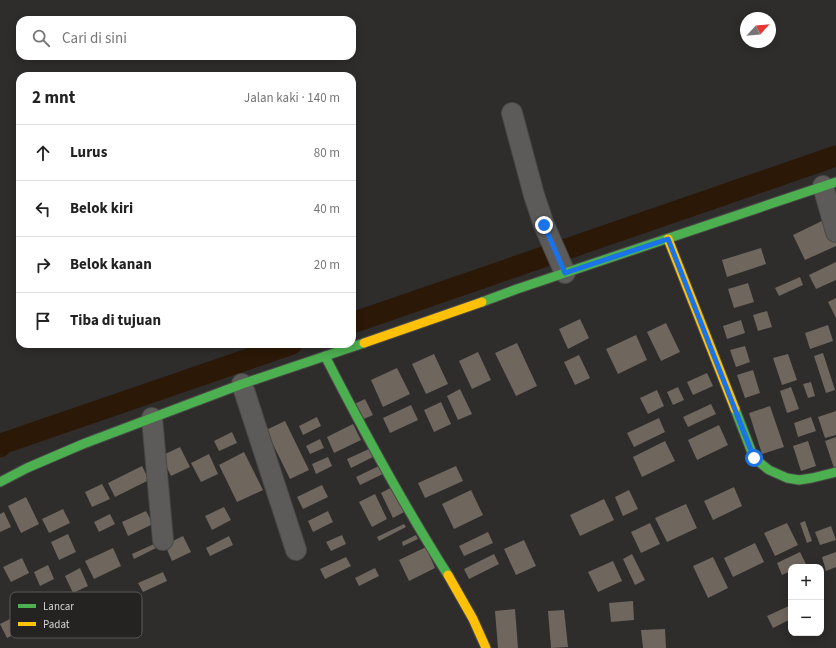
<!DOCTYPE html>
<html lang="id">
<meta charset="utf-8">
<style>
body{margin:0;font-family:"Source Sans 3",sans-serif;background:#f6f6f6;color:#222}
.controls{position:absolute;right:12px;bottom:12px;display:grid;overflow:hidden;border-radius:8px;box-shadow:0 2px 10px #0003}
.controls button{width:36px;height:36px;display:grid;place-items:center;padding:0;border:0;border-bottom:1px solid #e0e0e0;background:#fff;color:#222;font:20px sans-serif}
.compass{position:absolute;left:740px;top:12px;width:36px;height:36px;border-radius:50%;background:#fff;box-shadow:0 2px 10px #0003;rotate:64deg}
.stop{position:absolute;width:12px;height:12px;margin:-9px;border:3px solid #1a73e8;border-radius:50%;background:#fff}
.stop.end{background:#1a73e8;border-color:#fff;box-shadow:0 1px 4px #0008}
.list{margin:0;padding:0;list-style:none}
h2{display:flex;justify-content:space-between;align-items:center;height:52px;margin:0;padding:0 16px;font-size:17px}
h2 small{font-size:13px;font-weight:400;color:#767676}
.list li{display:grid;grid-template-columns:26px 1fr auto;gap:12px;align-items:center;box-sizing:border-box;height:56px;padding:0 16px;border-top:1px solid #e0e0e0}
.list b{display:block;font-size:15px;white-space:nowrap}
.list em{font-size:13px;font-style:normal;color:#767676}
.icon{flex:none;width:22px;height:22px;fill:none;stroke:currentColor;stroke-width:2;stroke-linecap:round;stroke-linejoin:round}
.map{position:relative;flex:none;width:836px;height:648px;overflow:hidden}
.search{position:absolute;background:#fff;box-shadow:0 2px 10px #0003;left:16px;top:16px;width:340px;height:44px;display:flex;align-items:center;gap:10px;box-sizing:border-box;padding:0 14px;border-radius:12px;color:#767676;font-size:15px}
.panel{position:absolute;background:#fff;box-shadow:0 2px 10px #0003;left:16px;top:72px;width:340px;height:276px;border-radius:12px}
.map>svg:first-child{display:block}
.lines{fill:none;stroke-linecap:round;stroke-linejoin:round}
.canal{stroke:#2b1806;stroke-width:21}
.building{fill:#6f665e}
.street-casing{stroke:#494847;stroke-width:22}
.fast-casing{stroke:#494847;stroke-width:11}
.slow-casing{stroke:#494847;stroke-width:11}
.street{stroke:#5c5b5a;stroke-width:20}
.fast{stroke:#4caf50;stroke-width:9}
.slow{stroke:#ffc107;stroke-width:9}
.route{stroke:#1a73e8;stroke-width:5}
.key{fill:#252321;stroke:#5a5856;stroke-width:1}
.key-label{font-size:11px;fill:#d5d4d3}
</style>
<div class="map">
<svg width="836" height="648" viewBox="0 0 836 648">
<rect width="100%" height="100%" fill="#2e2d2c"/>
<g class="lines">
<!-- canal -->
<g class="canal">
<polyline points="352,323 836,156"/>
<polyline points="0,447 4,443 292,344"/>
</g>
</g>
<!-- building -->
<g class="building">
<polygon points="826,219 836,240 836,246 805,260 793,235"/>
<polygon points="761,248 766,264 727,277 722,260"/>
<polygon points="836,262 836,280 816,289 809,275"/>
<polygon points="800,277 803,285 779,296 775,288"/>
<polygon points="748,283 754,302 734,308 728,289"/>
<polygon points="836,298 836,318 828,302"/>
<polygon points="767,311 772,327 758,331 753,315"/>
<polygon points="580,319 589,338 568,349 559,329"/>
<polygon points="741,320 745,333 727,339 723,326"/>
<polygon points="666,323 680,352 661,361 647,332"/>
<polygon points="828,325 833,341 810,349 805,333"/>
<polygon points="636,335 647,360 618,374 606,349"/>
<polygon points="517,343 537,386 516,396 495,353"/>
<polygon points="745,346 750,362 736,367 730,350"/>
<polygon points="478,352 491,380 472,389 459,361"/>
<polygon points="823,353 835,390 826,393 814,356"/>
<polygon points="434,354 448,384 426,394 412,364"/>
<polygon points="788,354 797,380 782,385 773,358"/>
<polygon points="579,355 590,378 575,385 564,362"/>
<polygon points="397,368 410,394 383,407 371,380"/>
<polygon points="753,370 760,393 745,398 737,375"/>
<polygon points="707,373 713,386 693,395 687,382"/>
<polygon points="811,382 815,396 808,398 803,384"/>
<polygon points="678,387 684,400 673,405 667,392"/>
<polygon points="791,387 799,409 787,413 780,391"/>
<polygon points="460,389 472,414 458,420 447,396"/>
<polygon points="657,390 664,406 648,414 640,398"/>
<polygon points="365,399 373,415 359,421 352,405"/>
<polygon points="441,402 451,424 434,432 424,410"/>
<polygon points="711,404 716,414 688,427 683,417"/>
<polygon points="411,405 418,420 390,433 383,418"/>
<polygon points="770,406 784,447 762,454 749,413"/>
<polygon points="836,411 836,435 825,438 818,417"/>
<polygon points="317,417 321,426 303,435 299,426"/>
<polygon points="811,417 816,431 798,437 794,423"/>
<polygon points="659,418 665,432 634,447 627,433"/>
<polygon points="285,421 309,470 290,479 266,430"/>
<polygon points="353,424 361,440 334,453 327,437"/>
<polygon points="719,425 728,445 697,460 688,440"/>
<polygon points="232,432 237,443 219,451 214,441"/>
<polygon points="836,437 836,467 834,468 825,441"/>
<polygon points="320,439 324,448 310,454 306,446"/>
<polygon points="665,441 675,461 642,477 633,457"/>
<polygon points="808,441 816,466 801,471 793,446"/>
<polygon points="180,447 190,467 171,476 161,456"/>
<polygon points="369,449 373,457 351,468 347,459"/>
<polygon points="244,452 263,490 237,502 219,465"/>
<polygon points="209,454 218,474 201,482 191,463"/>
<polygon points="328,457 332,466 316,474 312,464"/>
<polygon points="381,465 385,473 360,485 356,477"/>
<polygon points="142,466 149,480 115,497 108,483"/>
<polygon points="456,466 463,481 425,498 418,483"/>
<polygon points="102,484 110,499 92,507 85,492"/>
<polygon points="322,485 328,497 303,509 297,497"/>
<polygon points="394,486 406,511 393,518 381,493"/>
<polygon points="734,487 742,506 713,520 704,501"/>
<polygon points="471,490 483,515 454,529 442,504"/>
<polygon points="629,490 638,509 623,516 615,497"/>
<polygon points="375,494 387,519 372,527 359,502"/>
<polygon points="26,497 39,524 21,533 8,506"/>
<polygon points="604,499 614,520 580,536 570,515"/>
<polygon points="686,504 697,528 667,542 655,518"/>
<polygon points="224,507 231,520 212,530 205,516"/>
<polygon points="63,509 70,523 49,533 42,519"/>
<polygon points="146,511 153,524 128,536 122,522"/>
<polygon points="328,511 333,522 313,532 308,521"/>
<polygon points="4,512 11,527 0,532 0,514"/>
<polygon points="110,514 115,524 99,532 94,522"/>
<polygon points="805,521 812,541 807,543 800,523"/>
<polygon points="650,523 660,544 641,553 631,532"/>
<polygon points="787,523 798,545 775,556 764,533"/>
<polygon points="404,524 406,527 379,541 377,537"/>
<polygon points="831,526 836,540 820,545 815,532"/>
<polygon points="488,532 493,543 464,556 459,546"/>
<polygon points="68,534 76,552 59,560 51,542"/>
<polygon points="342,535 346,544 331,551 326,542"/>
<polygon points="416,535 418,539 403,546 402,542"/>
<polygon points="183,536 191,552 172,561 165,545"/>
<polygon points="229,536 233,545 210,556 206,548"/>
<polygon points="524,540 536,566 516,575 504,549"/>
<polygon points="755,543 764,562 733,577 724,558"/>
<polygon points="154,544 156,548 134,559 132,554"/>
<polygon points="426,547 435,568 409,581 399,560"/>
<polygon points="113,548 121,566 94,579 85,561"/>
<polygon points="800,552 806,564 800,567 791,567 791,571 782,575 777,563"/>
<polygon points="836,552 836,567 826,571 822,557"/>
<polygon points="494,554 499,564 469,579 464,569"/>
<polygon points="632,554 645,580 635,585 623,559"/>
<polygon points="346,557 351,566 325,579 320,569"/>
<polygon points="713,557 728,588 708,598 693,566"/>
<polygon points="22,558 29,573 11,582 3,567"/>
<polygon points="613,561 622,581 598,592 588,572"/>
<polygon points="48,565 54,579 40,586 34,572"/>
<polygon points="80,568 88,586 73,593 65,576"/>
<polygon points="375,568 379,576 359,586 355,578"/>
<polygon points="163,572 167,581 143,592 138,583"/>
<polygon points="633,601 634,620 611,622 609,603"/>
<polygon points="791,605 791,619 773,628 767,616"/>
<polygon points="515,609 518,648 498,648 495,611"/>
<polygon points="564,610 568,647 551,648 548,611"/>
<polygon points="20,614 27,628 7,638 0,624"/>
<polygon points="665,629 666,648 643,648 641,630"/>
</g>
<g class="lines">
<!-- street casing -->
<g class="street-casing">
<g id="street">
<polyline points="512,113 534,195 544,225 565,273"/>
<polyline points="823,186 836,232"/>
<polyline points="242,384 296,550"/>
<polyline points="152,418 163,540"/>
</g>
</g>
<!-- fast casing -->
<g class="fast-casing">
<g id="fast">
<polyline points="482,302 517,289 836,182"/>
<path d="M 325,356 C 363,430 403,504 448,575"/>
<polyline points="735,409 754,458 769,470 787,478 799,480 812,478 836,472"/>
<polyline points="0,482 27,468 83,444 242,384 364,343"/>
</g>
</g>
<!-- slow casing -->
<g class="slow-casing">
<g id="slow">
<polyline points="668,239 735,409"/>
<polyline points="364,343 482,302"/>
<polyline points="448,575 473,619 486,648"/>
</g>
</g>
<!-- street -->
<use href="#street" class="street"/>
<!-- fast -->
<use href="#fast" class="fast"/>
<!-- slow -->
<use href="#slow" class="slow"/>
</g>
<g class="lines">
<!-- route -->
<polyline class="route" points="544,225 565,273 668,239 754,458"/>
</g>
<!-- legend -->
<rect x="10" y="592" width="132" height="46" rx="6" class="key"/>
<rect x="18" y="604" width="18" height="4" fill="#4caf50"/>
<rect x="18" y="622" width="18" height="4" fill="#ffc107"/>
<g class="key-label">
<text x="43" y="610">Lancar</text>
<text x="43" y="628">Padat</text>
</g>
</svg>
<div class="controls">
<button>+</button>
<button>−</button>
</div>
<svg class="compass" viewBox="-18 -18 36 36"><path d="M0-13l5 13h-10z" fill="#e53935"/><path d="M0 13l5-13h-10z" fill="#767676"/></svg>
<div class="stop" style="left:754px;top:458px"></div>
<div class="stop end" style="left:544px;top:225px"></div>
<div class="search"><svg class="icon" aria-label="search" viewBox="0 0 24 24"><circle cx="10" cy="10" r="6"/><path d="M15 15l6 6"/></svg>Cari di sini</div>
<section class="panel">
<h2>2 mnt<small>Jalan kaki · 140 m</small></h2>
<ul class="list">
<li><svg class="icon" aria-label="ahead" viewBox="0 0 24 24"><path d="M12 20V5M6 11l6-6 6 6"/></svg><div><b>Lurus</b></div><em>80 m</em></li>
<li><svg class="icon" aria-label="left" viewBox="0 0 24 24"><path d="M17 20v-9H6M10 6l-5 5 5 5"/></svg><div><b>Belok kiri</b></div><em>40 m</em></li>
<li><svg class="icon" aria-label="right" viewBox="0 0 24 24"><path d="M7 20v-9h11M14 6l5 5-5 5"/></svg><div><b>Belok kanan</b></div><em>20 m</em></li>
<li><svg class="icon" aria-label="arrive" viewBox="0 0 24 24"><path d="M6 21V4h12l-3 4 3 4H6"/></svg><div><b>Tiba di tujuan</b></div></li>
</ul>
</section>
</div>
